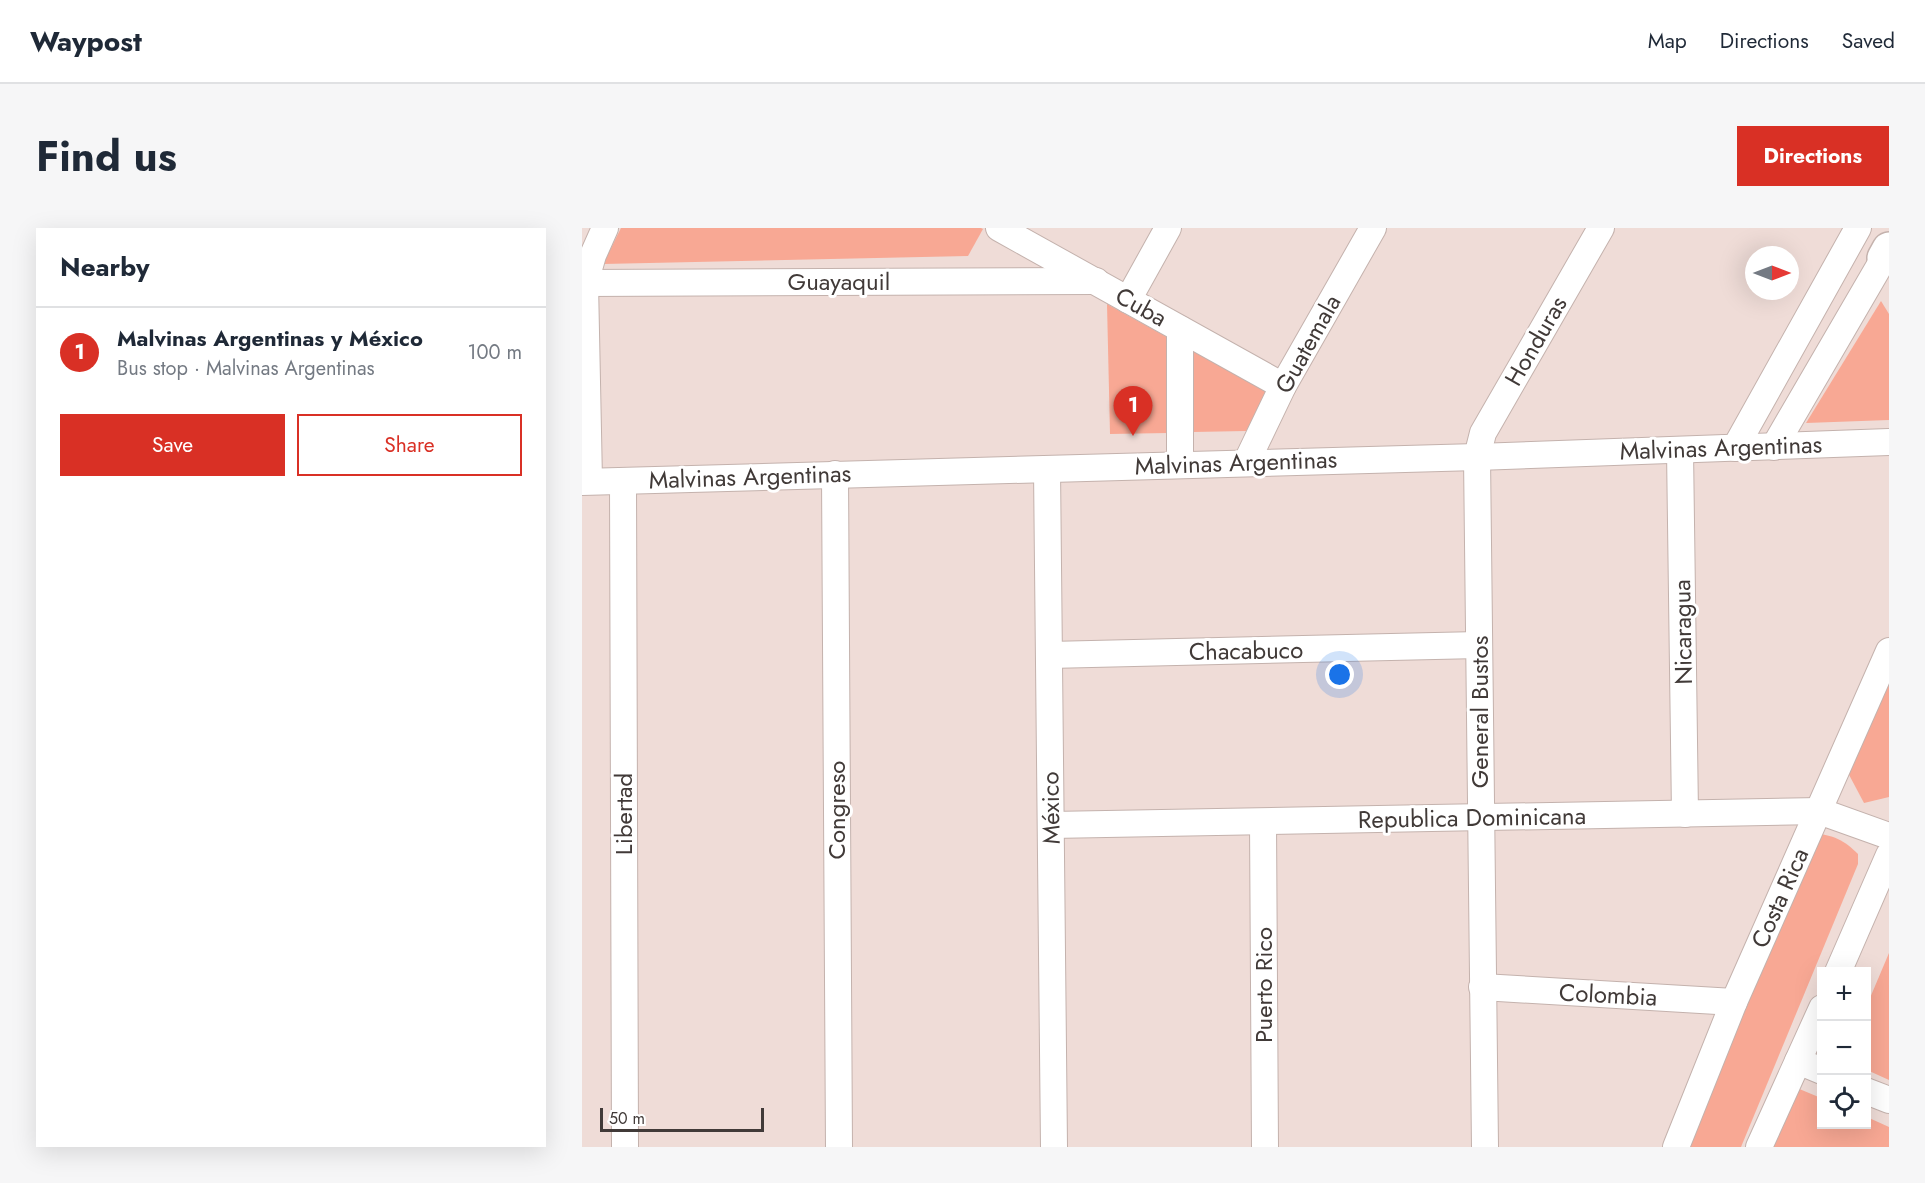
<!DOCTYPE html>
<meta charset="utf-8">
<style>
body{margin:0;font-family:Jost,sans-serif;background:#f6f6f7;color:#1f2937}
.controls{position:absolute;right:18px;bottom:18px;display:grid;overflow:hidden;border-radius:0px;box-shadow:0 6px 24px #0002}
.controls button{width:54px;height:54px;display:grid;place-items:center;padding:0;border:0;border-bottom:2px solid #e0e1e3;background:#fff;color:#1f2937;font:30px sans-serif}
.compass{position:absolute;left:1163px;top:18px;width:54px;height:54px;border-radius:50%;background:#fff;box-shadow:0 6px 24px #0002;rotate:90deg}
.scale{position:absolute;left:18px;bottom:15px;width:164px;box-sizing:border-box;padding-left:6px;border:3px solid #413a38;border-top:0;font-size:16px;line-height:21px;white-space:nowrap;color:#413a38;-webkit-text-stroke:4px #fff;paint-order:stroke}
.you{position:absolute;left:758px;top:447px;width:21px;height:21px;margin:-15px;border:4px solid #fff;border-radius:50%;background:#1a73e8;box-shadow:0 0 0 9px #1a73e833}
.badge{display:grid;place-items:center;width:39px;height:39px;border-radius:50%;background:#d93025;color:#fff;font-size:20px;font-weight:700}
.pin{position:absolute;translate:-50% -50px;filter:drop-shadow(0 2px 3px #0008)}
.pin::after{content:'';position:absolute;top:32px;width:21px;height:18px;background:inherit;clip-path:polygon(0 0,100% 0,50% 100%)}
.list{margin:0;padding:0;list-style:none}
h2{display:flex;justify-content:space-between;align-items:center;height:78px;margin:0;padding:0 24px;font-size:26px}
h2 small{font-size:20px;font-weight:400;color:#747a83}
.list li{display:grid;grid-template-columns:39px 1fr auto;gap:18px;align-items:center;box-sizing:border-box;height:90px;padding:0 24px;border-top:2px solid #e0e1e3}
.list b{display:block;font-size:22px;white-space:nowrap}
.list p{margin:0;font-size:20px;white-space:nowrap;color:#747a83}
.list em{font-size:20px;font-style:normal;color:#747a83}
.actions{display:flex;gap:12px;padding:18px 24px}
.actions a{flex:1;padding:14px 0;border:2px solid #d93025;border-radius:0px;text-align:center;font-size:21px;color:#d93025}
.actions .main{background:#d93025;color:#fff}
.icon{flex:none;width:33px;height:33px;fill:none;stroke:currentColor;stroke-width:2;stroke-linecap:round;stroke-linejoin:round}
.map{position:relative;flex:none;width:1307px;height:919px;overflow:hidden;border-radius:0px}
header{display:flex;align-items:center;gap:36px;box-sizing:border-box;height:84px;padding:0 30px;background:#fff;border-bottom:2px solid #e0e1e3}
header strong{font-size:28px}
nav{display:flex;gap:33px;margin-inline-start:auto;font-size:21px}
.intro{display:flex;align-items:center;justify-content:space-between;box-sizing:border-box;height:144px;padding:0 36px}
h1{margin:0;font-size:42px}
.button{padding:15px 27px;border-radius:0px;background:#d93025;color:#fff;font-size:21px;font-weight:700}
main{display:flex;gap:36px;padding:0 36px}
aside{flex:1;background:#fff;border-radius:0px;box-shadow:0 6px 24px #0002}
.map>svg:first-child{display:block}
.green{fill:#f8a894}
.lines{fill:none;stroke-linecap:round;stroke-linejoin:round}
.minor-casing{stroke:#c4b2ad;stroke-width:28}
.highway-casing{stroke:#c4b2ad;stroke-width:36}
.minor{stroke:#fff;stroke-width:26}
.highway{stroke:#fff;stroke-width:33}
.labels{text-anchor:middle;stroke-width:6;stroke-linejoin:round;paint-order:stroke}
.street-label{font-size:24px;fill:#413a38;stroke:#fff}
</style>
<header>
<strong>Waypost</strong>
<nav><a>Map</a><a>Directions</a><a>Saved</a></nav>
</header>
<div class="intro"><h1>Find us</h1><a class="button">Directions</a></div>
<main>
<aside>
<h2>Nearby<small></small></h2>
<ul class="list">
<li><span class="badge">1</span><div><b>Malvinas Argentinas y México</b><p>Bus stop · Malvinas Argentinas</p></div><em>100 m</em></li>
</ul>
<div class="actions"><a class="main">Save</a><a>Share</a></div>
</aside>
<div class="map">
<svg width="1307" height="919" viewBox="0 0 1307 919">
<rect width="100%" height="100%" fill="#efdcd7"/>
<!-- green -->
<g class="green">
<polygon points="39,0 399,0 401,1 386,28 21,36"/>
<polygon points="1299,73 1307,86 1307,192 1224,195"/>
<polygon points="525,76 585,109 586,205 528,206"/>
<polygon points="610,122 686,164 664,203 611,204"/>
<polygon points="1307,450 1307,569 1282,575 1265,543"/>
<path d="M 1231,605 C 1251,607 1262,612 1276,626 L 1276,636 L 1159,919 L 1109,919 L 1106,910 Z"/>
<polygon points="1307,725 1307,852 1285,842 1285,777"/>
<polygon points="1215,860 1239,870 1240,896 1284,896 1285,889 1307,899 1307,919 1190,919"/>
</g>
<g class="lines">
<!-- minor casing -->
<g class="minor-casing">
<g id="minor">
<polyline points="417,0 701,158"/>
<polyline points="0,55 514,53"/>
<polyline points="546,72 586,0"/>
<polyline points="598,101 598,236"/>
<polyline points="1192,219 1302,30"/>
<polyline points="1153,220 1276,0"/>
<polyline points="1098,222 1103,586"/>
<polyline points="665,233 701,158 791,0"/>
<polyline points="465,241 472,919"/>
<polyline points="253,246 257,919"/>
<polyline points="7,253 3,55 11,27 23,0"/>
<polyline points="41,253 43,919"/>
<polyline points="0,254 895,229 1307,214"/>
<polyline points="467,427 897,417"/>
<polyline points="681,594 683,919"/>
<polyline points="469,597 1237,583 1307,608"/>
<polyline points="1256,744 1307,627"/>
<polyline points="900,759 1152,774"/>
<polyline points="1216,833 1240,843"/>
<polyline points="1284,863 1307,872"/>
<polyline points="903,919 895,229 901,205 1019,0"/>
<polyline points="1094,919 1152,774 1307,423"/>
<polyline points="1177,919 1240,780"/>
</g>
</g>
<!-- highway casing -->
<g class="highway-casing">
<polyline id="highway" points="1302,30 1307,21"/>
</g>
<!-- minor -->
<use href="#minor" class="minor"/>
<!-- highway -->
<use href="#highway" class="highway"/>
</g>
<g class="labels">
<!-- street labels -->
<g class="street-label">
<text x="257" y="62">Guayaquil</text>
<text transform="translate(559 79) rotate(29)" y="8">Cuba</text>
<text transform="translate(954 113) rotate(-60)" y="8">Honduras</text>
<text transform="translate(726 116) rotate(-61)" y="8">Guatemala</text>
<text transform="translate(1139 220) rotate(-2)" y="8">Malvinas Argentinas</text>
<text transform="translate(654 235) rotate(-2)" y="8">Malvinas Argentinas</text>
<text transform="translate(168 249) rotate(-2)" y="8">Malvinas Argentinas</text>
<text transform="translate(1101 404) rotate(-91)" y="8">Nicaragua</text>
<text transform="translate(664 423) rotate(-1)" y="8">Chacabuco</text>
<text transform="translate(898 484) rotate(-90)" y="8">General Bustos</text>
<text transform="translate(469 580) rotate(-91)" y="8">México</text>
<text transform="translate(255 582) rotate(-90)" y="8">Congreso</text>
<text transform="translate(42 586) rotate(-90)" y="8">Libertad</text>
<text transform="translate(890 590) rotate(-1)" y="8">Republica Dominicana</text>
<text transform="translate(1198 670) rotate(-66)" y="8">Costa Rica</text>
<text transform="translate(682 757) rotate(-90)" y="8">Puerto Rico</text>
<text transform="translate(1026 767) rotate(3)" y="8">Colombia</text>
</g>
</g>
</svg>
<div class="controls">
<button>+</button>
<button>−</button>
<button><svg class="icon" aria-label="locate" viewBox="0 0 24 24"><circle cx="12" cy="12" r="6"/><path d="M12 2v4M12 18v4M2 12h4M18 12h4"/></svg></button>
</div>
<svg class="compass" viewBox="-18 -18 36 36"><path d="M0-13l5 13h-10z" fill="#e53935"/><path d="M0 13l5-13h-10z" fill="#747a83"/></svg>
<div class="scale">50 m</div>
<div class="you"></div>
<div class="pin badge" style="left:551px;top:208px">1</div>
</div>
</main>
